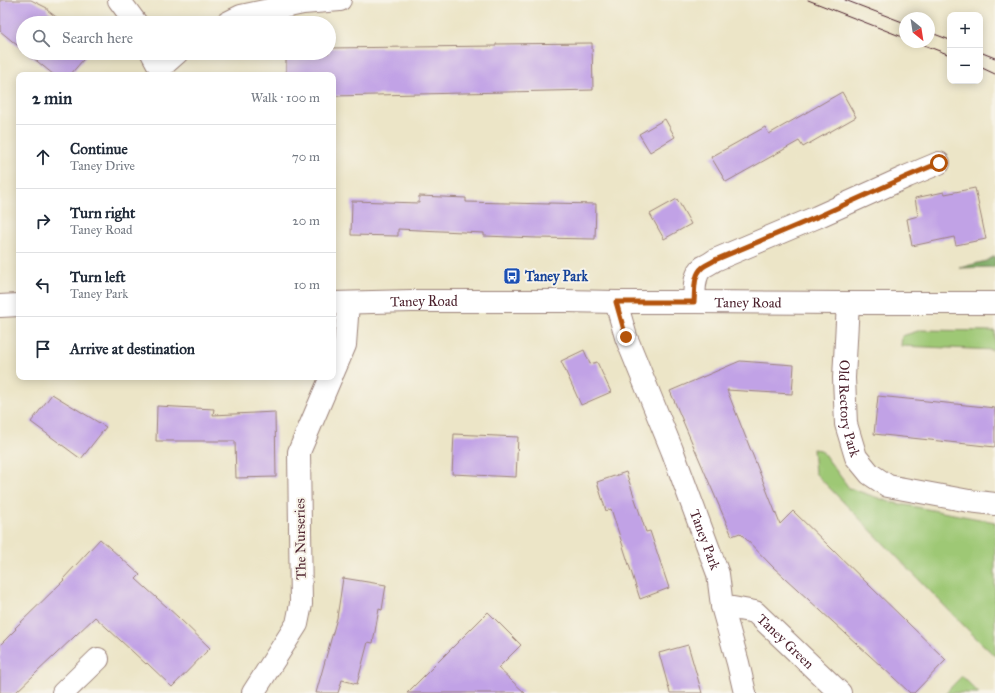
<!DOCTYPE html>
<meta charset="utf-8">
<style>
body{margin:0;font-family:"IM FELL Great Primer",serif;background:#f2f2f3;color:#1f2937}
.controls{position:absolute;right:12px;top:12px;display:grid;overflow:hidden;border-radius:8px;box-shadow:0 2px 10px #0003}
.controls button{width:36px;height:36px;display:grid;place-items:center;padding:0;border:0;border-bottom:1px solid #e0e1e3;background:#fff;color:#1f2937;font:20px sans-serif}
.compass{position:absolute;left:899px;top:12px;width:36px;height:36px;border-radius:50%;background:#fff;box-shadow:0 2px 10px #0003;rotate:150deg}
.stop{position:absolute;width:12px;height:12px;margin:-9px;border:3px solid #b45309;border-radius:50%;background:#fff}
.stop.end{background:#b45309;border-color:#fff;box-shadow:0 1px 4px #0008}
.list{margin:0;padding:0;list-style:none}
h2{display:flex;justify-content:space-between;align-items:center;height:52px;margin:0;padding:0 16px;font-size:17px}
h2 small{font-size:13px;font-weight:400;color:#747a83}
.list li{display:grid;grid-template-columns:26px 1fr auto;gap:12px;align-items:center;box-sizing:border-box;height:64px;padding:0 16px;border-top:1px solid #e0e1e3}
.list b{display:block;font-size:15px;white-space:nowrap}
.list p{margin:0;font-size:13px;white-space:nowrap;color:#747a83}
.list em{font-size:13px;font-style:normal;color:#747a83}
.icon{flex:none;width:22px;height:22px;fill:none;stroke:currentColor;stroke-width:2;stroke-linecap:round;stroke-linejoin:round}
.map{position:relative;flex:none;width:995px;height:693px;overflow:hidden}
.search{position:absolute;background:#fff;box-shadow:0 2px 10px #0003;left:16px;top:16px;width:320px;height:44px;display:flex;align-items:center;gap:10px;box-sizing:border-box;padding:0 14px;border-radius:22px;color:#747a83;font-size:15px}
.panel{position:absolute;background:#fff;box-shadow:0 2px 10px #0003;left:16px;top:72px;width:320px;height:308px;border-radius:8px}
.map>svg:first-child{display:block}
.green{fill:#9ec874;stroke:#747450}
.forest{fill:#7eac66;stroke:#646648}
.building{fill:#c1a2e6}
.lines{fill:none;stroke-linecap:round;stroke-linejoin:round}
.minor-casing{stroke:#9b8279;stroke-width:24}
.major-casing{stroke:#9b8279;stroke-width:24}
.minor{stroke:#fff;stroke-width:22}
.major{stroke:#fff;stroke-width:22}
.tram{stroke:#4a1f2b;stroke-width:1}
.route{stroke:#b45309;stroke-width:5}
.labels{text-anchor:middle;stroke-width:4;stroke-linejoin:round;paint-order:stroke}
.transit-label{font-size:14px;font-weight:bold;fill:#164399;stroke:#f7f3e8;text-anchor:start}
.street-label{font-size:14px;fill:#4a1f2b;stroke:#f7f3e8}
</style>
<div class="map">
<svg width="995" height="693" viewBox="0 0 995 693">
<rect width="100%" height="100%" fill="#f7f3e8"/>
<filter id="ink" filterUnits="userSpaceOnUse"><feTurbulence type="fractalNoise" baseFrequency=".025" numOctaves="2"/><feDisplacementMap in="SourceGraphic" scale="8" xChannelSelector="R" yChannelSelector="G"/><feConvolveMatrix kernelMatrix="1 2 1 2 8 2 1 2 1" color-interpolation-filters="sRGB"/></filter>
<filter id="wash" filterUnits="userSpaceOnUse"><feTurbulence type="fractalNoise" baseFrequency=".012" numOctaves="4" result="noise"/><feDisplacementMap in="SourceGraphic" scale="16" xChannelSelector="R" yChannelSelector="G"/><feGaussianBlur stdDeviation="0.9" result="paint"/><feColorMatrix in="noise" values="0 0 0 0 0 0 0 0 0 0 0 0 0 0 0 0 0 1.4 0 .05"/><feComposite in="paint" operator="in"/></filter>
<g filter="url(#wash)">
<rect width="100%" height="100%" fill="#ece5c7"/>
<!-- green -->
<g class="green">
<polygon points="921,330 995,331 995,350 901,346 902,336"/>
<polygon points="813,449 821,450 849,488 890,502 995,522 995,656 973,635 815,473"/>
<polygon points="962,676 979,693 945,693"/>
</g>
<!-- forest -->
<polygon class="forest" points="995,256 995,267 959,268 986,261"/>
<g id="blocks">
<!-- building -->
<g class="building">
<polygon points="0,0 31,0 47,8 47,10 64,23 23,23 23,50 0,31"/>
<polygon points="592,43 593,90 333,96 333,75 286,75 286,53 329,53 329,48 496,46 496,44"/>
<polygon points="27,53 89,53 70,75 54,75"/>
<polygon points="842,92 856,117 803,147 799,141 726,182 711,157 765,127 769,134"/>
<polygon points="665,119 675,137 650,152 639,134"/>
<polygon points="975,188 986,239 956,245 954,237 912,246 907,219 918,216 915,198 944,192 945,194"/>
<polygon points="419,196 466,198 466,202 549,204 549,203 596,204 595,239 537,238 484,236 484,233 398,229 398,236 351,235 352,201 419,203"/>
<polygon points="677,199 691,224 664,239 650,214"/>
<polygon points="584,350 590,364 597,362 611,392 581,405 561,361"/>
<polygon points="740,361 794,365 792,394 727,390 780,524 793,511 946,660 914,693 910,693 893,677 773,567 740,533 732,536 670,391"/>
<polygon points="52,394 106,427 81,459 31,422"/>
<polygon points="878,396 995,408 995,447 874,434"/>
<polygon points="157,406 214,409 213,415 275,412 276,477 236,478 235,441 156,441"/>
<polygon points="454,434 518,437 516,477 452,474"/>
<polygon points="626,472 646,532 650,531 669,588 640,599 611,509 606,511 597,482"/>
<polygon points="100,539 140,575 136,579 178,617 210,648 172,687 147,663 146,664 95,617 15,693 0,693 0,645 16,629 15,628 64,580 63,579"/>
<polygon points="343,578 386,585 382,610 379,609 373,643 368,642 357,684 342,680 338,693 316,693 337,618"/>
<polygon points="488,612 521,645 498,668 525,693 407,693"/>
<polygon points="688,645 702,693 670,693 659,653"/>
</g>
</g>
</g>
<g filter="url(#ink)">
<use href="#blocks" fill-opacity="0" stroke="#9b8279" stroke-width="1"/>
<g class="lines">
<!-- minor casing -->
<g class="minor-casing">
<g id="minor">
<polyline points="119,0 136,23"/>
<polyline points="227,23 241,16 303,3 340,0"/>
<polyline points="152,53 160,68 161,75"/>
<polyline points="160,68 177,53"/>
<path id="s1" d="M 616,302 L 626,337 L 672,450 L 718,574 L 722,606 L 738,663 L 745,693"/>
<path d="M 694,302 C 695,290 693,275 703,267 C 707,265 711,263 715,260 L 817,217 L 908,176 L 939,163"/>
<path id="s2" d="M 848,303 L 844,378 L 846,424 L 856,457 L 870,474 L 888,486 L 969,501 L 995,504"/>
<polyline points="333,373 345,345 348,303"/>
<path id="s3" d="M 722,606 L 755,612 L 840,693"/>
<polyline points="63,693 98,659"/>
<polyline points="253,693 297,624 301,604 299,452 331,377"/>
</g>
</g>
<!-- major casing -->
<g class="major-casing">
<g id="major">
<path id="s4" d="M 333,303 L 412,301 L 565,301 L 616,302 L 694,302 L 848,303 L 995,303"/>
<polyline points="0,306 19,305"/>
</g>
</g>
<!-- minor -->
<use href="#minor" class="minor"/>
<!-- major -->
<use href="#major" class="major"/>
<!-- tram -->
<g class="tram">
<polyline points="808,0 905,38"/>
<polyline points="845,0 905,23"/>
<polyline points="929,32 950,40"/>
<polyline points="916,42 950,55"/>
<polyline points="980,52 995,58"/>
<polyline points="980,67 995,74"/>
</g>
</g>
</g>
<g class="lines" filter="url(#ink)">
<!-- route -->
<path class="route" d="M 626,337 L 616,302 L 694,302 C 695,290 693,275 703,267 C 707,264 711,263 715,260 L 817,217 L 908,176 L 939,163"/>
</g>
<!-- icons -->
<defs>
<g id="bus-square" transform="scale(0.9)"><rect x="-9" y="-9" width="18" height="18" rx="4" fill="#1a4fb4" stroke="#f7f3e8"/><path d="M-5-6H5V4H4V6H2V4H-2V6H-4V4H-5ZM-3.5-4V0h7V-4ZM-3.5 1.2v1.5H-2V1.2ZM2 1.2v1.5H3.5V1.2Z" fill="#fff"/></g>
</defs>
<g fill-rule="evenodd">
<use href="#bus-square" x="512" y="276"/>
</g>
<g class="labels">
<!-- transit labels -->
<g class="transit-label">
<text x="525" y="281">Taney Park</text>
</g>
<!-- street labels -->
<g class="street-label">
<text dy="5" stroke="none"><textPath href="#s4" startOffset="91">Taney Road</textPath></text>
<text dy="5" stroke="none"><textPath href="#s4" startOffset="415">Taney Road</textPath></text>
<text dy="5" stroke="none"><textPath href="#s2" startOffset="106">Old Rectory Park</textPath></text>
<text transform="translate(300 539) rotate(-91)" y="5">The Nurseries</text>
<text dy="5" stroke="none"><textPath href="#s1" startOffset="254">Taney Park</textPath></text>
<text dy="5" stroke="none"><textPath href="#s3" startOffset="76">Taney Green</textPath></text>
</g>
</g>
</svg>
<div class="controls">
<button>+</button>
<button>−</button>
</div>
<svg class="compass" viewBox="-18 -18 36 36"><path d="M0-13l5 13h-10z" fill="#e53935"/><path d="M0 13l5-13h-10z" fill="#747a83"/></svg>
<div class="stop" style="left:939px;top:163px"></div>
<div class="stop end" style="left:626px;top:337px"></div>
<div class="search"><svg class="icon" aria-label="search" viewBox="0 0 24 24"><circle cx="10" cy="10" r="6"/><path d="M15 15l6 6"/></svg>Search here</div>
<section class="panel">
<h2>2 min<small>Walk · 100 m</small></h2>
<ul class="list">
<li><svg class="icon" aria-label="ahead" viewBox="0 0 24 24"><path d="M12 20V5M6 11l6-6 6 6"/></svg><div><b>Continue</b><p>Taney Drive</p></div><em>70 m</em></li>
<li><svg class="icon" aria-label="right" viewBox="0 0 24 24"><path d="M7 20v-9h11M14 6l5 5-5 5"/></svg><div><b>Turn right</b><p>Taney Road</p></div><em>20 m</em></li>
<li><svg class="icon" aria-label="left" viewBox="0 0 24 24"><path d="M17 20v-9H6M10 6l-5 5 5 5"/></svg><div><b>Turn left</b><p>Taney Park</p></div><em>10 m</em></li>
<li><svg class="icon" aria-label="arrive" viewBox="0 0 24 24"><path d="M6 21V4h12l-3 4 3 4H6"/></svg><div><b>Arrive at destination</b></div></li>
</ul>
</section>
</div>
